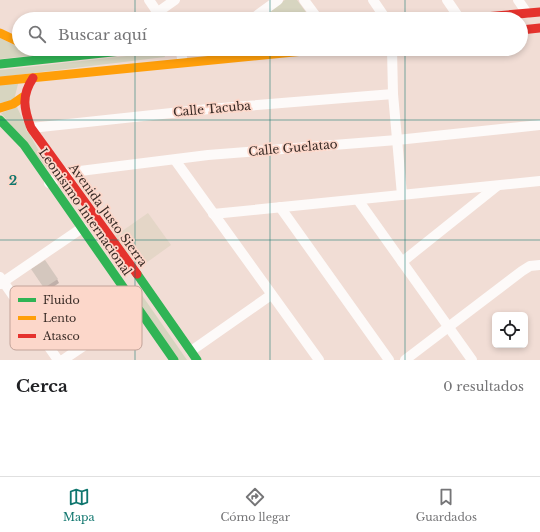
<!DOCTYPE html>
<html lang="es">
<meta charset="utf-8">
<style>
body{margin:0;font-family:"Libre Baskerville",serif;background:#f6f6f6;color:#202124}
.controls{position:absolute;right:12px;bottom:12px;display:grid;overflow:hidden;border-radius:6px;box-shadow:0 2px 6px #0003}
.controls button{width:36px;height:36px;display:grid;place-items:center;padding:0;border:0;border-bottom:1px solid #e0e0e0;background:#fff;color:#202124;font:20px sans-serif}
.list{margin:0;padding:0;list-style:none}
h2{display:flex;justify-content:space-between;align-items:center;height:52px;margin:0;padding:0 16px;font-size:17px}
h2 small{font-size:13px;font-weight:400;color:#757577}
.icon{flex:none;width:22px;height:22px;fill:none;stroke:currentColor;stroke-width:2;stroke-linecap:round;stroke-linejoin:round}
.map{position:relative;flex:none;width:540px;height:360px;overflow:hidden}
.search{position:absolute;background:#fff;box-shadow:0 2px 6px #0003;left:12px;right:12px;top:12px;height:44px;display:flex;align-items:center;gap:10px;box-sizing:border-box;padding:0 14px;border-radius:22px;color:#757577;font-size:15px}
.sheet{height:116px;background:#fff}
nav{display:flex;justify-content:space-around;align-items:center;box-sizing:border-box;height:56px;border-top:1px solid #e0e0e0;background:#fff;font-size:11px;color:#757577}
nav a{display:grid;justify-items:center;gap:2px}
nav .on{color:#0f766e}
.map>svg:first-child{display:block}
.commercial{fill:#e4d6c7}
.green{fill:#d7d5c0}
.shadow{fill:#0003}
.building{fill:#d4c7be}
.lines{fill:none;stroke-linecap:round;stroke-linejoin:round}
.street{stroke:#fdfaf9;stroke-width:10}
.fast{stroke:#30b455;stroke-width:9}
.slow{stroke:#ff9f0a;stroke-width:9}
.jam{stroke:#e5322d;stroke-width:9}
.grid{fill:none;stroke:#0f766e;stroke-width:1;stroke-opacity:0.55}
.labels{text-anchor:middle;stroke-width:3.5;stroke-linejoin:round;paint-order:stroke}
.street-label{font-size:12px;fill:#392b26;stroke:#fcd7ca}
.key{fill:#fcd7ca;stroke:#c2a399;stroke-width:1}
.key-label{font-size:11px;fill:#392b26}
.grid-label{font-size:13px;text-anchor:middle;font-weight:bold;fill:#0f766e;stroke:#fcd7ca;stroke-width:3.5;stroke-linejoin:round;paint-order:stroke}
</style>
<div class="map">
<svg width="540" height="360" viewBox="0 0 540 360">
<rect width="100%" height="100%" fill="#f1ddd5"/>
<!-- commercial -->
<polygon class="commercial" points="148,213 171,245 139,268 115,236"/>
<!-- green -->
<g class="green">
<polygon points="285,0 297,0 311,19 257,19"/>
<polygon points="0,38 35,55 0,59"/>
<polygon points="163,52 165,57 0,77 0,70"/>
<polygon points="19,80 14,100 0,103 0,83"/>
<polygon points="17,107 30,135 52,174 1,113"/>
<polygon points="134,289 139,291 187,360 177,360 129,293"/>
</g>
<!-- shadow -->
<polygon class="shadow" points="35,274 57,279 59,283 47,291"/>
<!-- building -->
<polygon class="building" points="45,260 58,279 44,288 31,269"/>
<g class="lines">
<!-- street -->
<g class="street">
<polyline points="149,0 162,19"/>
<polyline points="304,0 318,19"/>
<polyline points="373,0 386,19"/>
<polyline points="447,0 460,19"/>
<polyline points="518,0 527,13"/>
<polyline points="158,12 175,0"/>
<polyline points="252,19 278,0"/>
<polyline points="180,49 183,62"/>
<polyline points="392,49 393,94 402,195"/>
<polyline points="31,128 209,109 393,94"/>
<polyline points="175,160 319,360"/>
<polyline points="49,183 64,173 208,155 397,140 540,125"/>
<polyline points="358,200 472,360"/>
<polyline points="280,207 389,360"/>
<polyline points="213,214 540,181"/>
<polyline points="402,262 497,186"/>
<polyline points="0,277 58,360"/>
<polyline points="0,284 82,228"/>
<polyline points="191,351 271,295"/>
<polyline points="63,360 138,309"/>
<polyline points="405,360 522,271 530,266 540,265"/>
</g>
<!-- fast -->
<g class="fast">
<polyline points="0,64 140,49"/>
<polyline points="0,120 24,145 174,360"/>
<polyline points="137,274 197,360"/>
</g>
<!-- slow -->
<g class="slow">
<polyline points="0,33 19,42"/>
<polyline points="0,81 324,49"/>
<polyline points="0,108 13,104 23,97"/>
</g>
<!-- jam -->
<g class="jam">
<polyline points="462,19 540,12"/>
<polyline points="521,30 540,28"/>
<path d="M 33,78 C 21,96 24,109 31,128 L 137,274"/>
</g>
</g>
<!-- grid -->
<path class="grid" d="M 135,0 L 135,19M 270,0 L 270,19M 405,0 L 405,19M 135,49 L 135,360M 270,49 L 270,360M 405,49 L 405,360M 0,120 L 540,120M 0,240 L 540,240"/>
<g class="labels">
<!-- street labels -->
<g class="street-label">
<text transform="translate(212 109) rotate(-5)" y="4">Calle Tacuba</text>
<text transform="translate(293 148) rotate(-5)" y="4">Calle Guelatao</text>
<text transform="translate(85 212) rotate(55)" y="4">Leonisimo Internacional</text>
<text transform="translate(108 215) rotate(54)" y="4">Avenida Justo Sierra</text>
</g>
</g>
<!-- legend -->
<rect x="10" y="286" width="132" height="64" rx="6" class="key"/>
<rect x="18" y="298" width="18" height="4" fill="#30b455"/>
<rect x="18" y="316" width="18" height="4" fill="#ff9f0a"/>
<rect x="18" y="334" width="18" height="4" fill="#e5322d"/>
<g class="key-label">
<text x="43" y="304">Fluido</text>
<text x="43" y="322">Lento</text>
<text x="43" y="340">Atasco</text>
</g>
<g class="grid-label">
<text x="13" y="185">2</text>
</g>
</svg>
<div class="controls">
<button><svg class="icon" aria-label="locate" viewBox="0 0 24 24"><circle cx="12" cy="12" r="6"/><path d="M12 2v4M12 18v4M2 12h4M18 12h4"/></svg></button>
</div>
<div class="search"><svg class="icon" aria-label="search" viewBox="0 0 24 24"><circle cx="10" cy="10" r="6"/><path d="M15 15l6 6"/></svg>Buscar aquí</div>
</div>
<section class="sheet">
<h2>Cerca<small>0 resultados</small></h2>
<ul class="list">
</ul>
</section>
<nav>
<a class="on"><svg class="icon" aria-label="map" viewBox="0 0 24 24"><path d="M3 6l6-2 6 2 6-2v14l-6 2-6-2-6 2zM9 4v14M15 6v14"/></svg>Mapa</a>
<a><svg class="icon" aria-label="directions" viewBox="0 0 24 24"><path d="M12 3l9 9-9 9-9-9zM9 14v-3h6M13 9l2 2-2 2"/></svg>Cómo llegar</a>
<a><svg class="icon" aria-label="saved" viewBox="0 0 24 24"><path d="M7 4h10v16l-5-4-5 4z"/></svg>Guardados</a>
</nav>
